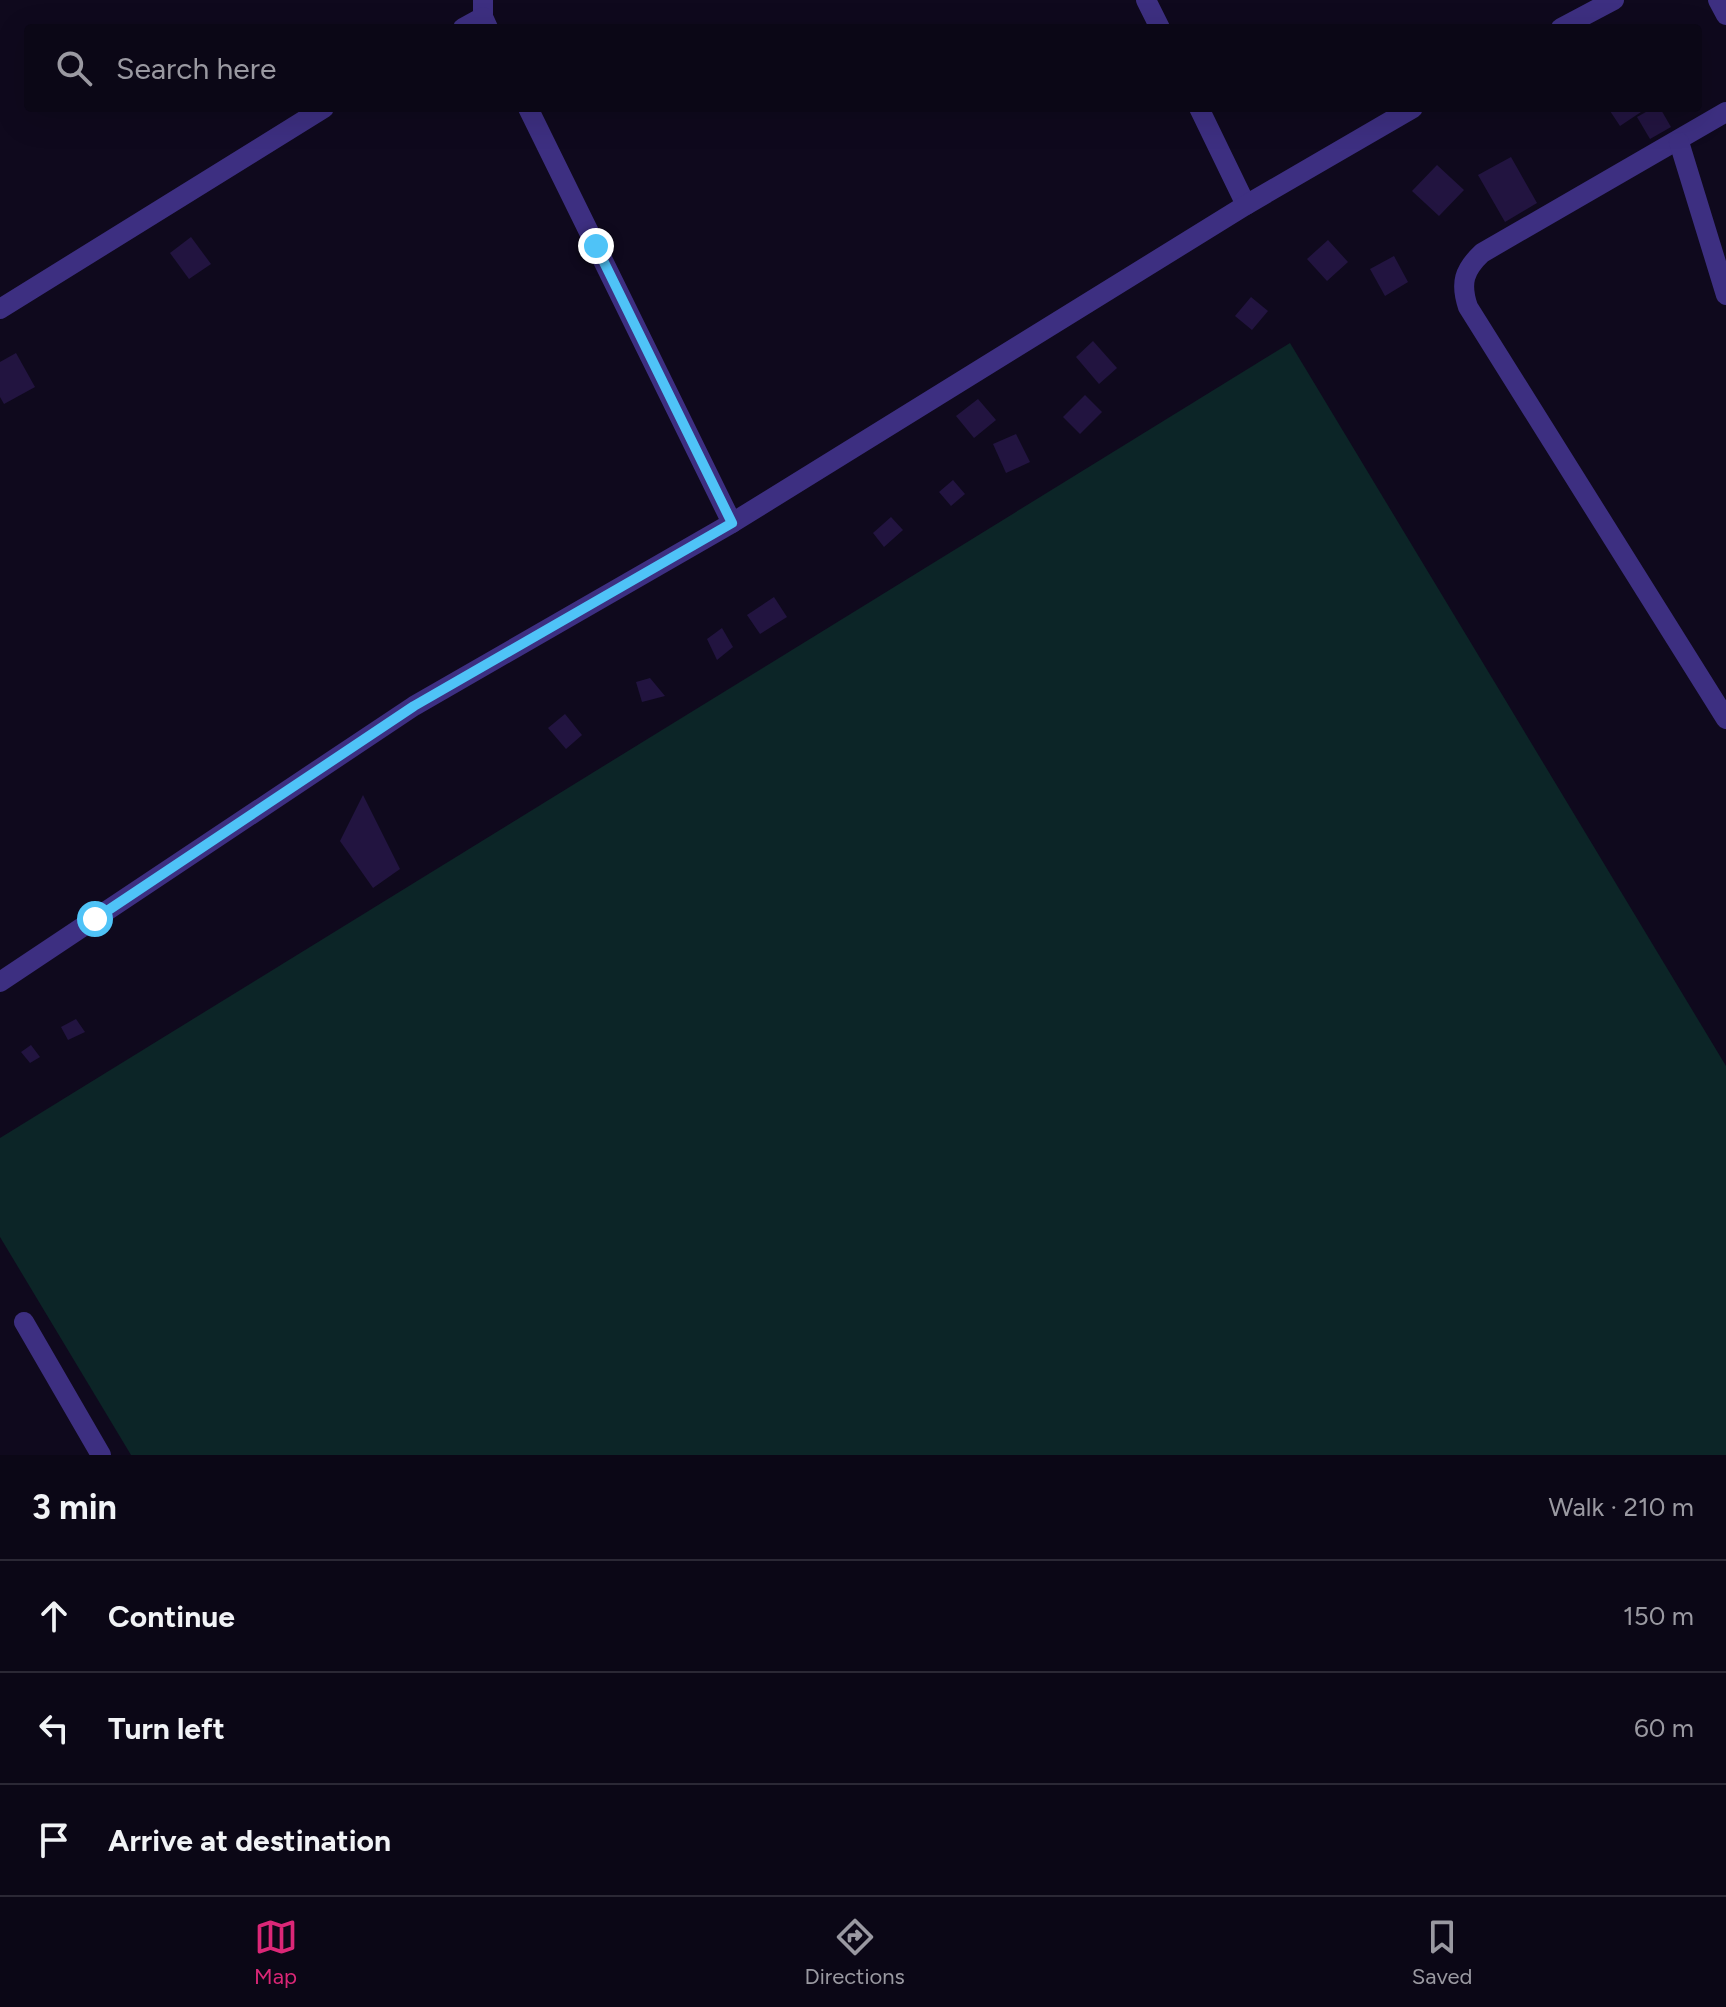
<!DOCTYPE html>
<meta charset="utf-8">
<style>
body{margin:0;font-family:Figtree,sans-serif;background:#14101f;color:#f1f3f6}
.stop{position:absolute;width:24px;height:24px;margin:-18px;border:6px solid #4fc3f7;border-radius:50%;background:#fff}
.stop.end{background:#4fc3f7;border-color:#fff;box-shadow:0 2px 8px #0008}
.list{margin:0;padding:0;list-style:none}
h2{display:flex;justify-content:space-between;align-items:center;height:104px;margin:0;padding:0 32px;font-size:34px}
h2 small{font-size:26px;font-weight:400;color:#9a99a1}
.list li{display:grid;grid-template-columns:52px 1fr auto;gap:24px;align-items:center;box-sizing:border-box;height:112px;padding:0 32px;border-top:2px solid #2b2835}
.list b{display:block;font-size:30px;white-space:nowrap}
.list em{font-size:26px;font-style:normal;color:#9a99a1}
.icon{flex:none;width:44px;height:44px;fill:none;stroke:currentColor;stroke-width:2;stroke-linecap:round;stroke-linejoin:round}
.map{position:relative;flex:none;width:1726px;height:1455px;overflow:hidden}
.search{position:absolute;background:#0b0716;box-shadow:0 8px 32px #0002;left:24px;right:24px;top:24px;height:88px;display:flex;align-items:center;gap:20px;box-sizing:border-box;padding:0 28px;border-radius:8px;color:#9a99a1;font-size:30px}
.sheet{height:440px;background:#0b0716}
nav{display:flex;justify-content:space-around;align-items:center;box-sizing:border-box;height:112px;border-top:2px solid #2b2835;background:#0b0716;font-size:22px;color:#9a99a1}
nav a{display:grid;justify-items:center;gap:4px}
nav .on{color:#db2777}
.map>svg:first-child{display:block}
.green{fill:#0c2527}
.building{fill:#221440}
.lines{fill:none;stroke-linecap:round;stroke-linejoin:round}
.minor{stroke:#3d2f81;stroke-width:20}
.route{stroke:#4fc3f7;stroke-width:10}
</style>
<div class="map">
<svg width="1726" height="1455" viewBox="0 0 1726 1455">
<rect width="100%" height="100%" fill="#0f091d"/>
<!-- green -->
<polygon class="green" points="1290,343 1726,1066 1726,1455 131,1455 0,1237 0,1138"/>
<!-- building -->
<g class="building">
<polygon points="1608,108 1647,108 1620,126"/>
<polygon points="1653,108 1660,108 1671,127 1650,139 1637,117"/>
<polygon points="1511,157 1537,203 1505,222 1478,175"/>
<polygon points="1437,165 1464,190 1439,216 1412,191"/>
<polygon points="191,237 211,264 189,279 170,253"/>
<polygon points="1328,240 1348,262 1327,281 1307,259"/>
<polygon points="1394,256 1408,282 1385,296 1370,269"/>
<polygon points="1251,297 1268,311 1252,330 1235,316"/>
<polygon points="1093,341 1117,368 1099,384 1076,357"/>
<polygon points="16,353 35,387 4,404 0,397 0,362"/>
<polygon points="1085,395 1102,412 1080,434 1063,417"/>
<polygon points="978,399 996,420 974,438 956,416"/>
<polygon points="1016,434 1030,462 1006,473 993,444"/>
<polygon points="953,480 965,494 951,506 939,492"/>
<polygon points="891,517 903,530 884,547 873,533"/>
<polygon points="774,597 787,617 760,634 747,615"/>
<polygon points="722,628 733,647 717,660 707,639"/>
<polygon points="650,678 665,696 642,702 636,682"/>
<polygon points="565,714 582,735 566,749 548,728"/>
<polygon points="363,795 400,869 373,888 340,841"/>
<polygon points="76,1019 85,1032 68,1040 61,1027"/>
<polygon points="31,1045 40,1057 30,1063 21,1052"/>
</g>
<g class="lines">
<!-- minor -->
<g class="minor">
<polyline points="483,0 483,17 488,28"/>
<polyline points="1146,0 1160,28"/>
<polyline points="1718,0 1726,15"/>
<polyline points="463,28 483,17"/>
<polyline points="1561,28 1614,0"/>
<polyline points="528,108 732,523"/>
<polyline points="1199,108 1246,205"/>
<path d="M 1726,112 L 1482,253 C 1464,270 1460,283 1468,307 L 1726,719"/>
<polyline points="1679,142 1726,295"/>
<polyline points="0,309 324,108"/>
<polyline points="0,982 414,706 732,523 1246,205 1413,108"/>
<polyline points="24,1322 101,1455"/>
</g>
</g>
<g class="lines">
<!-- route -->
<polyline class="route" points="95,919 414,706 732,523 596,246"/>
</g>
</svg>
<div class="stop" style="left:95px;top:919px"></div>
<div class="stop end" style="left:596px;top:246px"></div>
<div class="search"><svg class="icon" aria-label="search" viewBox="0 0 24 24"><circle cx="10" cy="10" r="6"/><path d="M15 15l6 6"/></svg>Search here</div>
</div>
<section class="sheet">
<h2>3 min<small>Walk · 210 m</small></h2>
<ul class="list">
<li><svg class="icon" aria-label="ahead" viewBox="0 0 24 24"><path d="M12 20V5M6 11l6-6 6 6"/></svg><div><b>Continue</b></div><em>150 m</em></li>
<li><svg class="icon" aria-label="left" viewBox="0 0 24 24"><path d="M17 20v-9H6M10 6l-5 5 5 5"/></svg><div><b>Turn left</b></div><em>60 m</em></li>
<li><svg class="icon" aria-label="arrive" viewBox="0 0 24 24"><path d="M6 21V4h12l-3 4 3 4H6"/></svg><div><b>Arrive at destination</b></div></li>
</ul>
</section>
<nav>
<a class="on"><svg class="icon" aria-label="map" viewBox="0 0 24 24"><path d="M3 6l6-2 6 2 6-2v14l-6 2-6-2-6 2zM9 4v14M15 6v14"/></svg>Map</a>
<a><svg class="icon" aria-label="directions" viewBox="0 0 24 24"><path d="M12 3l9 9-9 9-9-9zM9 14v-3h6M13 9l2 2-2 2"/></svg>Directions</a>
<a><svg class="icon" aria-label="saved" viewBox="0 0 24 24"><path d="M7 4h10v16l-5-4-5 4z"/></svg>Saved</a>
</nav>
